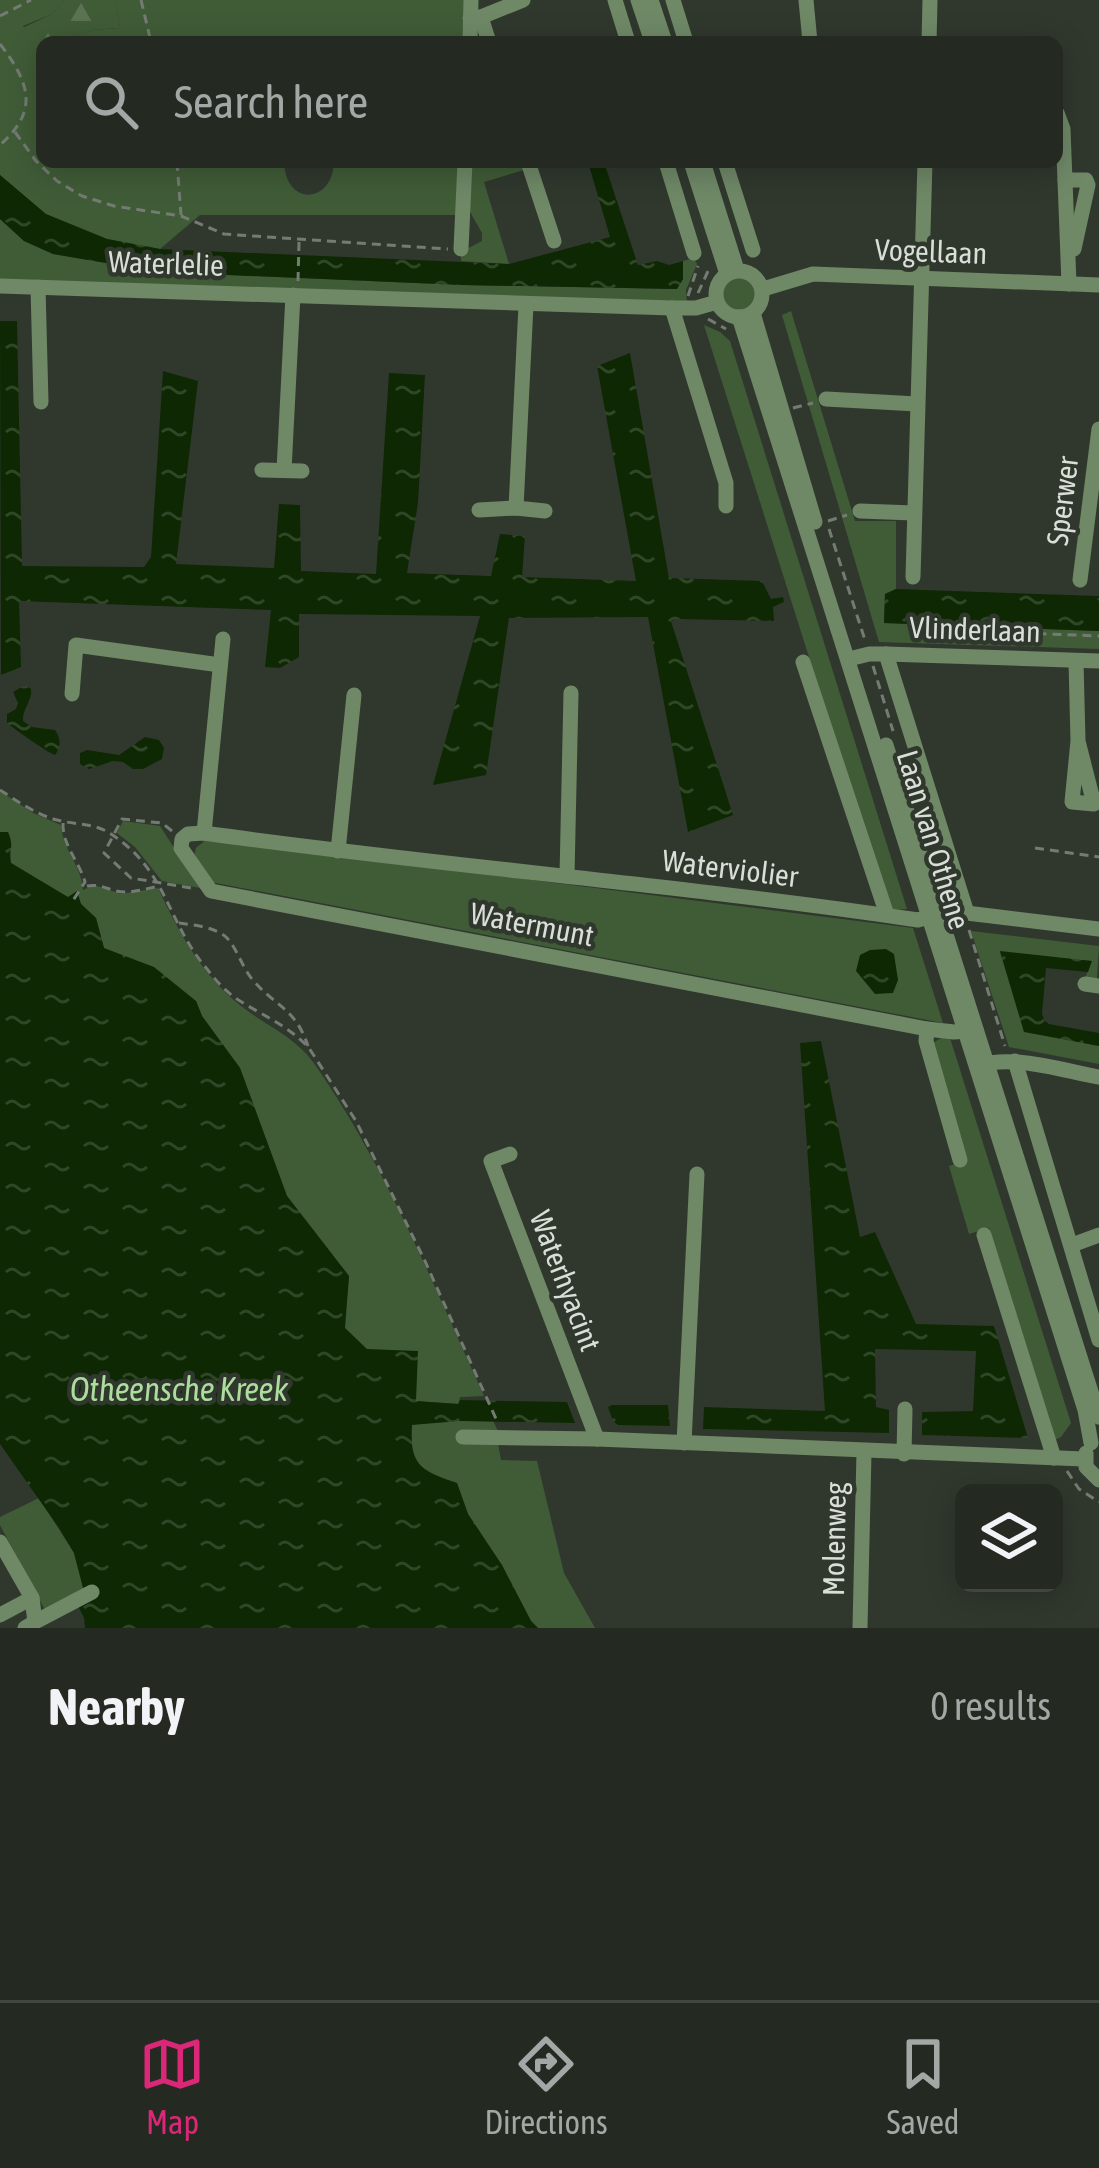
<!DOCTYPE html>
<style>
body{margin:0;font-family:"Asap Condensed",sans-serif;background:#2c322a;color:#f1f3f6}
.controls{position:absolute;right:36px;bottom:36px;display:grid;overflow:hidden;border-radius:18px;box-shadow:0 6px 30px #0003}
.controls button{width:108px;height:108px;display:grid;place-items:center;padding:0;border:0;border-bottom:3px solid #414640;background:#242a22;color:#f1f3f6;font:60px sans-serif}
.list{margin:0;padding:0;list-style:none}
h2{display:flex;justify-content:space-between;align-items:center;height:156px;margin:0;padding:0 48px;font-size:51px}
h2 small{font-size:39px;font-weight:400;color:#a3a7a5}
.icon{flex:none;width:66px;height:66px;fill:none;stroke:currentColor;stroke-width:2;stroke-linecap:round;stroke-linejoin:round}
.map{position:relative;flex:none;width:1099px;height:1628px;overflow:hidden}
.search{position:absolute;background:#242a22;box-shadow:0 6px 30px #0003;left:36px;right:36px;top:36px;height:132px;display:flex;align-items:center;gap:30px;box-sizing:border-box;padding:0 42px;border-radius:18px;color:#a3a7a5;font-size:45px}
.sheet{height:372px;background:#242a22}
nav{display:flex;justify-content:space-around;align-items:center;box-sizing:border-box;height:168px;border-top:3px solid #414640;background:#242a22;font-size:33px;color:#a3a7a5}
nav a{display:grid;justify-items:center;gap:6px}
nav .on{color:#db2777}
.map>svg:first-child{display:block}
.green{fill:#405c37}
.forest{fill:url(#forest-firs)}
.water{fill:url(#water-ripples)}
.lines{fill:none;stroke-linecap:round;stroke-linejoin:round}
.path{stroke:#747b73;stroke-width:3;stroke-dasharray:9 6;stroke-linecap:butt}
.minor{stroke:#6f8967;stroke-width:15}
.labels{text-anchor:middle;stroke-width:9;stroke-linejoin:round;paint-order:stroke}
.street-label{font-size:30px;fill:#d9ded8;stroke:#30382e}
.water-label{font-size:33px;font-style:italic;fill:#acdd9d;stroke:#30382e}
</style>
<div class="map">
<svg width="1099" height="1628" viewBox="0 0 1099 1628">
<defs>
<pattern id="forest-firs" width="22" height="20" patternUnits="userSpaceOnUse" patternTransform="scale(3)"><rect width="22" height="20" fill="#405c37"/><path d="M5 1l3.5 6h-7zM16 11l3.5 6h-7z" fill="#5b7353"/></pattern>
<pattern id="water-ripples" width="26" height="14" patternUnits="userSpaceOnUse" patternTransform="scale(3)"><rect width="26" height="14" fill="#0d2803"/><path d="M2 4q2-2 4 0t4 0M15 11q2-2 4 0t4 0" fill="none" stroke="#304727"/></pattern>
</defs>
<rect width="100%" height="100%" fill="#30382e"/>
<!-- green -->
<g class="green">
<path d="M 0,0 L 65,0 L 52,14 L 23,26 L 37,49 L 42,47 L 42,162 L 284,162 C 286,208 333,203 334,162 L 458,162 L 456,215 L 200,215 L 160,249 L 107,239 L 45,214 L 0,175 Z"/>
<polygon points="115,0 465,0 463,42 56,42 92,30 120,28"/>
<polygon points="469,162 522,162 524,170 484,182 509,264 461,261 461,252 482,241 482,233 469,210"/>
<polygon points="0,219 24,241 53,254 159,272 462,285 676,289 683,279 683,261 694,258 697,264 686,290 687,304 0,281"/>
<circle cx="739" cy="293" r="18"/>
<polygon points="791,311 855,521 896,521 896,589 885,594 884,623 1099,631 1099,649 879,642 782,315"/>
<polygon points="704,325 720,332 730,341 907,909 889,910"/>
<path d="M 0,791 L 33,813 L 61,825 C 62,849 82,866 83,890 L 94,885 L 121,894 L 158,888 C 179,933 202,975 241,1006 C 265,1025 295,1037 313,1062 C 385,1164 432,1283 484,1396 L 460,1397 L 459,1404 L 415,1401 L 344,1328 L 349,1276 L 287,1196 L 240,1068 L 202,1016 L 196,1001 L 104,948 L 96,918 L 81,904 L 76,892 L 68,898 L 11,863 L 8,832 L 0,832 Z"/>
<polygon points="123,821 160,826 200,888 162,881 135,847 117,833"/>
<polygon points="207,839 913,928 943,1023 211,882 194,856 196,848"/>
<polygon points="971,931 1099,946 1097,978 1085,979 1091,961 1000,952 1024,1031 1099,1046 1099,1064 1009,1047"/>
<polygon points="941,1038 950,1038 1071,1423 1061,1437 1055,1440 989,1228 969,1234 949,1166 966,1161 933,1043"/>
<path d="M 459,1421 L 493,1421 L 500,1435 L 498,1444 L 501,1460 L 537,1461 L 564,1573 L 595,1628 L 538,1628 L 531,1621 L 502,1566 L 468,1514 L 457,1483 C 420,1471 409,1465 412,1424 Z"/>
<polygon points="39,1498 74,1553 84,1592 46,1612 0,1525 0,1517"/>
</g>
<!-- forest -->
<path class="forest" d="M 65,0 L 115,0 L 120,28 L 92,30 L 56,42 L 42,42 L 42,47 C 33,50 24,49 17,44 L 18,30 L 52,14 Z"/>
<!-- water -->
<g class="water">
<polygon points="588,162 604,162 638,265 657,261 669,265 683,261 683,279 677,289 462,285 159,272 53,254 24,241 0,219 0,175 46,214 107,239 160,249 509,264 610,237"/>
<polygon points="0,321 17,321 22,566 144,567 151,557 163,371 198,381 176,564 274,568 279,504 300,505 301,571 376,574 389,373 425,375 418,503 407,573 491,576 500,534 525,536 522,577 636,581 597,366 630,353 669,578 762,581 771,599 783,597 784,602 773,607 774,621 677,619 671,621 733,815 688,832 648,617 509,618 486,775 433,785 480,616 299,614 299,657 280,668 265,667 271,610 19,601 21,667 1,675"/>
<polygon points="896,589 1099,596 1099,631 884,623 885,594"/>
<path d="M 25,685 L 31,689 C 33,700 22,709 23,721 L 32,727 L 55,730 C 61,738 61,747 55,755 C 50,754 14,729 7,723 L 7,714 L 16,709 L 18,703 L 13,692 Z"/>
<polygon points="145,737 159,740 164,748 162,759 143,769 133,769 123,762 113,761 89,769 80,764 80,753 87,750 119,755"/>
<path d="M 0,832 L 8,832 C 15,848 8,850 11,863 L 68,897 L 77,891 L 81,904 L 96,918 L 104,948 L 154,967 L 196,1001 L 202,1016 L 240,1068 L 287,1196 L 349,1276 L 345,1328 L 367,1349 L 418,1351 L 416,1401 L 458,1404 L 460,1400 L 567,1402 L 575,1423 L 459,1421 L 412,1425 C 409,1465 421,1471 457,1483 L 468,1514 L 502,1565 L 531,1621 L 538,1628 L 85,1628 L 84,1618 L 74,1598 L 84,1591 L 74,1553 L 59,1528 L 0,1444 Z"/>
<polygon points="886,949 894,954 898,980 893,993 875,994 856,971 860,955 870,950"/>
<polygon points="1000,951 1092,961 1088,972 1046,968 1042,1014 1044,1020 1049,1024 1099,1033 1099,1046 1024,1032"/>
<polygon points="821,1041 860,1237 875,1232 916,1324 994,1326 1028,1438 922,1435 922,1412 973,1411 976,1351 875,1349 876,1407 889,1410 889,1433 703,1429 704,1407 825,1411 800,1043"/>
<polygon points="612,1405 668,1405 670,1426 618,1425 613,1421 608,1407"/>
</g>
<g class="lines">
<!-- path -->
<g class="path">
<polyline points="141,0 151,42"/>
<polyline points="0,16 31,0"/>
<polyline points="824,42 831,38 914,41"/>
<path d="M 0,44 C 29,82 40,110 0,145"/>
<polyline points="15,132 36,161 57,181 82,196 114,206 181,216 224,234 448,249"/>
<polyline points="177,162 181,215"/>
<polyline points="298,281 299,242"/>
<polyline points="698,293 709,269"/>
<polyline points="688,296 698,266"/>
<polyline points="708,319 726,329"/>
<polyline points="793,408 813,403"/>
<polyline points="828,521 847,515"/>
<polyline points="829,529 865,640"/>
<polyline points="933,640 997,632 1099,636"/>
<polyline points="873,666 893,731"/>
<path d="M 0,790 C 17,801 37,815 57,820 C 76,825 95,823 111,834 C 168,871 166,921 207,969 C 216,981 227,993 240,1001 C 264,1016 290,1027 309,1048 L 356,1121 L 424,1259 L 497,1421"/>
<path d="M 63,823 C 62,845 79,861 85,882 L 72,902"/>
<polyline points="172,831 162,823 122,819 104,853 131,878 191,888"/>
<polyline points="1035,848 1099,857"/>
<path d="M 87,886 C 102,883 110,892 125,892 C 135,892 145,889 155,887 L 157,884"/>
<path d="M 179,923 C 193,925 215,927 226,937 C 237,948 242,967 252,979 C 275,1007 295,1007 308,1046"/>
<polyline points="969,930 1005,1046"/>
<polyline points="1067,1471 1079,1489 1099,1502"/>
</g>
<!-- minor -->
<g class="minor">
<polyline points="615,0 628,42"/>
<polyline points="638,0 652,42"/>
<polyline points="651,0 665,42"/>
<polyline points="673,0 686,42"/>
<polyline points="806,0 810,42"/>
<polyline points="481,17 489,42"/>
<polyline points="470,18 481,17 523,0"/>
<polyline points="470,42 471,0"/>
<polyline points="929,42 930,0"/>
<polyline points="1057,113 1063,129 1069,284"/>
<polyline points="528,162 554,241"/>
<polyline points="666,162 694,253"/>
<polyline points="691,162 727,274"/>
<polyline points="703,162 737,270"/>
<polyline points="725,162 753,250"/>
<polyline points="1065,180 1086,180 1088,185 1074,249"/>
<polyline points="461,249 465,162"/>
<circle cx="739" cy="294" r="23"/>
<polyline points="0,286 672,308 696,308 717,302"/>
<polyline points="38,287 41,402"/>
<polyline points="763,289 813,274 1099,285"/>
<polyline points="672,308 726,483 726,506"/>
<polyline points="753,313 815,522"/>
<polyline points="739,317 1085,1410 1091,1443"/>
<polyline points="826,399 917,404"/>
<polyline points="262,470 302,471"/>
<polyline points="284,470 293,295"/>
<polyline points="516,508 526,305"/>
<polyline points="479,510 516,508 545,511"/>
<polyline points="860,511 914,513"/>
<polyline points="913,577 925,162"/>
<polyline points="1080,580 1099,429"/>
<polyline points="886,654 967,913"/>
<polyline points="849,659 869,654 886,654 1099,661"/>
<polyline points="1076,661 1078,741 1072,802 1094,804 1078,741"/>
<polyline points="803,662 887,915"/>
<polyline points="72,694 76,645 220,665"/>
<polyline points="886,745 1099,1417"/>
<polyline points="204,833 223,639"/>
<polyline points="338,851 354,695"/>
<polyline points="567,876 571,693"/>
<polyline points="1085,984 1099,986"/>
<polyline points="927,1029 926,1041 960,1160"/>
<path d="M 976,1030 L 954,1032 L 927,1029 L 211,891 L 181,848 L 182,839 L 188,834 L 204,833 C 441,866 681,885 918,920 L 950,911 L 1099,929"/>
<polyline points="1015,1061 1099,1340"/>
<path d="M 978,1065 C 1017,1055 1060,1070 1099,1077"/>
<polyline points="510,1154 491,1161 597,1439"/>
<polyline points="984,1235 1054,1458"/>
<polyline points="1072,1245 1099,1235"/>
<polyline points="463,1437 597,1439 1084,1459"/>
<polyline points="684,1443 697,1174"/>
<polyline points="1086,1453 1086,1467 1099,1480"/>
<polyline points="904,1454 905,1409"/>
<polyline points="0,1542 32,1598 35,1622 25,1628"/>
<polyline points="0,1615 32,1598"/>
<polyline points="35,1622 92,1592"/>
<polyline points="860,1628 864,1452"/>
</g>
</g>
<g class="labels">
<!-- street labels -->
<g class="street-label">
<text transform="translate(931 252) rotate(2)" y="10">Vogellaan</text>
<text transform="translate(166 264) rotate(2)" y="10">Waterlelie</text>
<text transform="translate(1063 501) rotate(-83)" y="10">Sperwer</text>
<text transform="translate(975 630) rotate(2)" y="10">Vlinderlaan</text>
<text transform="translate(933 840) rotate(73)" y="10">Laan van Othene</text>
<text transform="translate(730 869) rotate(7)" y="10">Waterviolier</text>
<text transform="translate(532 925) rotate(11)" y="10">Watermunt</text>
<text transform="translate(565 1281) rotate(69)" y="10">Waterhyacint</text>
<text transform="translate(835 1539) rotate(-89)" y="10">Molenweg</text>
</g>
<!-- water labels -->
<g class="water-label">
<text x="179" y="1401">Otheensche Kreek</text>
</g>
</g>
</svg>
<div class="controls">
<button><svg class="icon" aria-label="layers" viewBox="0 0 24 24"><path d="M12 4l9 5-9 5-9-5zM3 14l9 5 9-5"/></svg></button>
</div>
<div class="search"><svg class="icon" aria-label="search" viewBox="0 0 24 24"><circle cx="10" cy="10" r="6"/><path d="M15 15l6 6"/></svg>Search here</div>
</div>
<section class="sheet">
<h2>Nearby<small>0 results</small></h2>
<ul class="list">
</ul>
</section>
<nav>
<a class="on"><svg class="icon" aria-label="map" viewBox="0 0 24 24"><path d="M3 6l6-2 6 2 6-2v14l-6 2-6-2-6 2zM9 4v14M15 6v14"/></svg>Map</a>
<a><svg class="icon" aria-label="directions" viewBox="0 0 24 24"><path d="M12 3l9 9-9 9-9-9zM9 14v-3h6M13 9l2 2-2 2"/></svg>Directions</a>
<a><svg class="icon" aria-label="saved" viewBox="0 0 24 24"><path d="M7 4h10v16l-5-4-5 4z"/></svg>Saved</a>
</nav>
